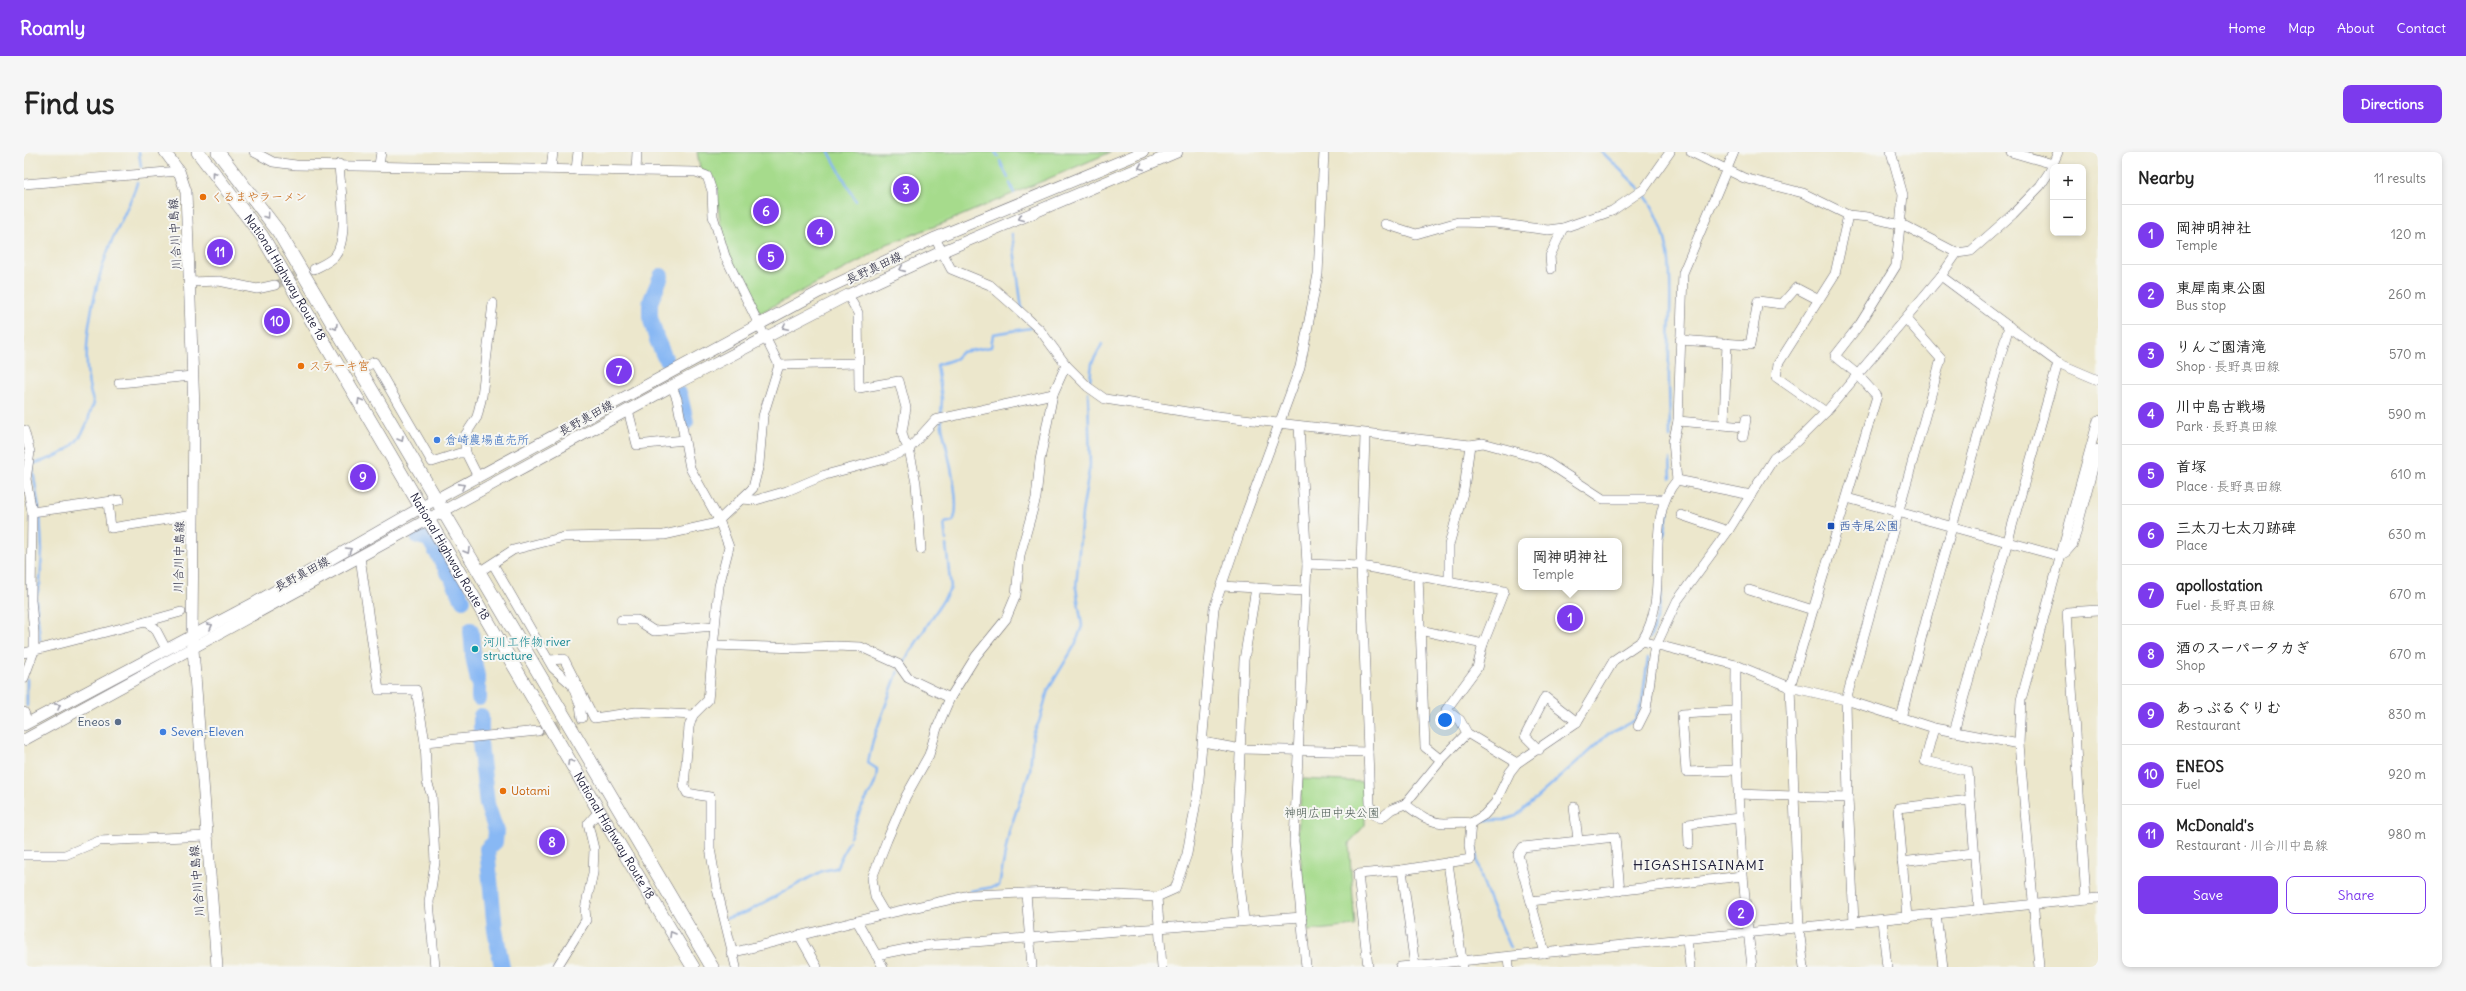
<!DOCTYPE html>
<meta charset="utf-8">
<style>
body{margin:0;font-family:Delius,"Klee One",sans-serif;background:#f6f6f6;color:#222}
.controls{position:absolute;right:12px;top:12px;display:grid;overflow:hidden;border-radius:8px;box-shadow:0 2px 6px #0003}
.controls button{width:36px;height:36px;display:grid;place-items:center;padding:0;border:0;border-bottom:1px solid #e0e0e0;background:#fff;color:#222;font:20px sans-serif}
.you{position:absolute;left:1421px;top:568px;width:14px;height:14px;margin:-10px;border:3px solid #fff;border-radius:50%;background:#1a73e8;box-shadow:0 0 0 6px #1a73e833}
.badge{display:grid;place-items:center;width:26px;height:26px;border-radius:50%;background:#7c3aed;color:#fff;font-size:13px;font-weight:700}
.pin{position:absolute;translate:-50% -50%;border:2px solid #fff;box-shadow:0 1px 4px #0006}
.popup{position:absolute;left:1494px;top:386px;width:104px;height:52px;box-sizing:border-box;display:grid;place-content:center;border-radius:8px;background:#fff;filter:drop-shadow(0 1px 3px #0005);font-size:13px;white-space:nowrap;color:#767676}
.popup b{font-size:15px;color:#222}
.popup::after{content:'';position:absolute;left:50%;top:100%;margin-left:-8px;border:8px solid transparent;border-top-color:#fff}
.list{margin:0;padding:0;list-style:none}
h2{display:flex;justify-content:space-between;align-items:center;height:52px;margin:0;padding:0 16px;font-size:17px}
h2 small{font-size:13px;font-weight:400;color:#767676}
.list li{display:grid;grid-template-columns:26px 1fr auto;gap:12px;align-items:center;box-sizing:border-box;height:60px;padding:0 16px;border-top:1px solid #e0e0e0}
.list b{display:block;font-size:15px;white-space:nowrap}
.list p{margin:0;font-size:13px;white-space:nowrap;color:#767676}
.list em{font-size:13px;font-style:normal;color:#767676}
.actions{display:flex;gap:8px;padding:12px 16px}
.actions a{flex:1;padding:9px 0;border:1px solid #7c3aed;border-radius:8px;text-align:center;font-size:14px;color:#7c3aed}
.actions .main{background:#7c3aed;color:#fff}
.map{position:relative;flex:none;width:2074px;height:815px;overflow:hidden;border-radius:8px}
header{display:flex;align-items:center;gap:24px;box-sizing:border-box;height:56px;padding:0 20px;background:#7c3aed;color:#fff}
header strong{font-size:19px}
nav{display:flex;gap:22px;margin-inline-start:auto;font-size:14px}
.intro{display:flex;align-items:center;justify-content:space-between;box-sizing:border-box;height:96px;padding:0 24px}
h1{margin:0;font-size:28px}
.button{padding:10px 18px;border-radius:8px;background:#7c3aed;color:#fff;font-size:14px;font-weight:700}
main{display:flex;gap:24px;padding:0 24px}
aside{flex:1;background:#fff;border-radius:8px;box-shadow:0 2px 6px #0003}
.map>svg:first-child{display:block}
.green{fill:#a6db8c;stroke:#647e64}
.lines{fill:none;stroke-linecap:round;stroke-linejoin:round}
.stream{stroke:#88b8f4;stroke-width:2.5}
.river{stroke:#88b8f4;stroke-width:16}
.minor-tunnel{stroke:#c4c0af;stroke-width:9;stroke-dasharray:9 4.5;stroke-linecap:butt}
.minor-casing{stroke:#69676e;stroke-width:10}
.major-casing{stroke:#69676e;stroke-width:12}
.highway-casing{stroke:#69676e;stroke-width:14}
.minor{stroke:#fff;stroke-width:9}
.major{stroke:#fff;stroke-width:11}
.highway{stroke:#fff;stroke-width:13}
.oneway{stroke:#9c9ca7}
.food-dot{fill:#e8710a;stroke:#f6f6f2;stroke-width:1.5}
.shop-dot{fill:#3f7fe0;stroke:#f6f6f2;stroke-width:1.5}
.transit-dot{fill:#1a4fb4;stroke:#f6f6f2;stroke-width:1.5}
.culture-dot{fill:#0f9aa8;stroke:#f6f6f2;stroke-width:1.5}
.service-dot{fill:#5c6f8a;stroke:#f6f6f2;stroke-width:1.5}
.labels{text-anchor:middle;stroke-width:4;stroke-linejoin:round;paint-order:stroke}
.food-label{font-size:12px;fill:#c56008;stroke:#f6f6f2;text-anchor:start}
.street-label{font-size:12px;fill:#22223b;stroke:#f6f6f2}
.shop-label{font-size:12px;fill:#366cbe;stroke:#f6f6f2;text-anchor:start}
.transit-label{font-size:12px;fill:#164399;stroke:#f6f6f2;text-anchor:start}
.culture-label{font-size:12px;fill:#0d838f;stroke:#f6f6f2;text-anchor:start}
.service-label{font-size:12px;fill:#4e5e75;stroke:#f6f6f2;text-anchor:end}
.park-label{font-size:12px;fill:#4a5a53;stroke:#f6f6f2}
.quarter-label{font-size:14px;letter-spacing:1px;fill:#22223b;stroke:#f6f6f2}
</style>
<header>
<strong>Roamly</strong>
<nav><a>Home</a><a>Map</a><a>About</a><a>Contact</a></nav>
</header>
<div class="intro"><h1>Find us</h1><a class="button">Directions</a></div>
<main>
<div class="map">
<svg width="2074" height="815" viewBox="0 0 2074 815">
<rect width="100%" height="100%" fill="#f6f6f2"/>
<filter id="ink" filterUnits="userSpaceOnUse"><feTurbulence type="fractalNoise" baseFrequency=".025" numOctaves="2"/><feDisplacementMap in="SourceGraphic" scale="8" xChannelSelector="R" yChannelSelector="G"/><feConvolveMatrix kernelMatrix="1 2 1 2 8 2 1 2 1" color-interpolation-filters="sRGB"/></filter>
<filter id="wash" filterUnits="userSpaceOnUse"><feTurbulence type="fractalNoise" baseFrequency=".012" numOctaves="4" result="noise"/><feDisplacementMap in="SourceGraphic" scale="16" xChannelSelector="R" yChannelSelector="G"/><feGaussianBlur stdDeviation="0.9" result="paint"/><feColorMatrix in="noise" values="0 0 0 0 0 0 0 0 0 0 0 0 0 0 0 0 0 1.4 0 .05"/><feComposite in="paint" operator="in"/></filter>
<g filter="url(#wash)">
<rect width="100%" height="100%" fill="#ece7cc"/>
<!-- green -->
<g class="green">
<path d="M 673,0 L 1087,0 L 920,71 L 863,92 L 843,105 L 736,161 C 725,140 710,118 702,95 C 694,73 695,49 690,26 L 676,16 Z"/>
<polygon points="1278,627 1341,630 1341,673 1325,691 1331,774 1284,779 1274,682"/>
</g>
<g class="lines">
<!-- stream -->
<g class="stream">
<polyline points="115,0 117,15"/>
<polyline points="805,0 832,49"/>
<polyline points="971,0 974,4"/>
<polyline points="1578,0 1616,37"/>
<polyline points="976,9 984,26"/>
<polyline points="986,31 990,41"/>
<path d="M 1619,41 C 1654,85 1646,142 1645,194 C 1644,225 1646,255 1646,286"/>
<polyline points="988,82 998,157"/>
<polyline points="1066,228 1068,211 1078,192"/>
<polyline points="917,264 918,247 913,213 931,207 938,200 967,195 969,182 1007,176"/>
<path d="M 917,269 C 920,290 939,351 929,369 L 920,371 L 922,388"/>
<polyline points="1646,307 1647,326"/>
<path d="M 15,357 L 8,312 C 35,305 53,298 64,269 C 66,262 66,257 70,252 C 53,207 69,137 86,93 C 95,72 106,53 113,31"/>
<polyline points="16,362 18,398 16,432 12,446 16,488"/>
<path d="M 1626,486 C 1641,450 1636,434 1638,398 C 1640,380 1644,363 1646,345"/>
<polyline points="878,513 927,436 922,393"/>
<polyline points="3,554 3,527"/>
<polyline points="1457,668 1480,668 1492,664 1583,583 1611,568 1618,550 1624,506"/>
<path d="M 1453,671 C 1443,707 1472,762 1486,796"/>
<path d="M 826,685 C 830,678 831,671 834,664 C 840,646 853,637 853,617 L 844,611 L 849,588 L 874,519"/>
<polyline points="946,739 975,734 985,680 1006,619 1009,582 1015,570 1024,538 1051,493 1058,474 1052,436 1058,361 1066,313 1064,240"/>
<polyline points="703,766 723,760 798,719 812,716 825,689"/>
</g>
<!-- river -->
<g class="river">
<polyline points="627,148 637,124"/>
<polyline points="626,152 626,165 632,185"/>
<polyline points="633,188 641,206"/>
<polyline points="656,243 662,270"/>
<polyline points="394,384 405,387 425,422"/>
<polyline points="429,429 439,448"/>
<polyline points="447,478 449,502"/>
<polyline points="449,504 454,529"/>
<polyline points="455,546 455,539"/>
<polyline points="457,564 457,583"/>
<polyline points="456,591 463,652 472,679 471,690 463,697 471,778 478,815"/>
</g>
</g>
</g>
<g filter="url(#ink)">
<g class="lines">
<!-- minor-tunnel -->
<g class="minor-tunnel">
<polyline points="251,133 283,119"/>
<polyline points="514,579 558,566"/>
</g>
<!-- minor casing -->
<g class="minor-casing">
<g id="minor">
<polyline points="230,0 249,10 272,13 672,20 683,24 688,39 689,64 701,104 755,213 739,264 735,312 729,336 695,368 689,372 640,383 540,385 489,398 455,420"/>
<polyline points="1667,0 1720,26 1779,41 1824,63 1844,65 1881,74 1933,101"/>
<path d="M 1710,0 L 1659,121 L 1654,269 L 1649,290 L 1653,328 C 1617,369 1649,440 1618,489 L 1712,513 L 1766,535 L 1822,548 L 1910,576 L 1995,592"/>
<polyline points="1987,0 2029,12"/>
<polyline points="355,13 357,0"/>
<polyline points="527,17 529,0"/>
<polyline points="552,18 554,0"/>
<polyline points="612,19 613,0"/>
<polyline points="0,32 155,19"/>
<polyline points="1361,72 1392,82 1434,70 1471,71 1524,78 1539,76 1588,59 1620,37 1646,0"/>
<polyline points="911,86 927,117 966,133 991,155 1016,178 1042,213 1064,235 1081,247 1176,262 1446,293 1440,337 1425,393 1425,428"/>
<path d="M 290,117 C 298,113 306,110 311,104 C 326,85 316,36 315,12"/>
<polyline points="1527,117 1526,104 1539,76"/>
<polyline points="1917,124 2034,211 2074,228"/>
<polyline points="166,130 195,129 233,137 251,133"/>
<polyline points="824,143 834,161 835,236 875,229 882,256 878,280 880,288 885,297 892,331 897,397"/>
<polyline points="1656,188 1726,193 1734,149 1758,152 1772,136 1795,148"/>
<polyline points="755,213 833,211"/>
<polyline points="336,218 350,210 408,310 436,301 442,301 454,325"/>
<polyline points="95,231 168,224"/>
<polyline points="648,234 653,247 666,316 695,368 705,395 695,434 684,548 669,563 665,575 660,634 663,641 686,645 686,696 693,737 712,815"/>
<polyline points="604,258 613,293 660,288"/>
<polyline points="1802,260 1752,225 1754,212 1811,122 1824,63"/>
<polyline points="1654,269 1721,275"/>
<polyline points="1700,272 1703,191"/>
<polyline points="1275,274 1283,412 1270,689 1282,815"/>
<polyline points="0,278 6,300 2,327 8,360 7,448 10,481 10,499 0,526"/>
<path d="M 1341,283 L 1337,414 L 1346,652 L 1350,663 L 1357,666 L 1368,657 L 1381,652 C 1393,661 1405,671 1421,671 C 1431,671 1437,669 1447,671 L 1460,663 L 1471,651 L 1486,620 L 1493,611 L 1553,570 L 1590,508 L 1618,489"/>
<polyline points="1719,285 1722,267"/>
<polyline points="1446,293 1459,291 1518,307 1579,347 1641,347"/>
<polyline points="442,301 440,285 453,265 458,244 469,151"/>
<polyline points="1653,328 1727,343"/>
<polyline points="1823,346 2035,404 2042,400 2049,392 2074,297"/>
<polyline points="717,347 732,348 763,339 801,323 861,307 885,297 911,268 1029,242"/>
<polyline points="84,350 87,376 169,363"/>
<polyline points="8,360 96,348"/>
<polyline points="1657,363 1704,379"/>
<polyline points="336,405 355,538 392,538 401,590 403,630 408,644 411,710 405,750 411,815"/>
<polyline points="469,412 529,516 548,533 556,553 558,566"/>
<polyline points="1283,412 1337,414 1480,439 1459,492 1396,478"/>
<polyline points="1394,424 1401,595 1417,608"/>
<polyline points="1198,434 1280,439"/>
<polyline points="1725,438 1789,458"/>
<polyline points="597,468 613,468 630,479 691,474"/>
<polyline points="121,470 157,460"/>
<polyline points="690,493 771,496 811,494 837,495 874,512 884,526 926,546"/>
<polyline points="0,501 121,470 131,476 142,497"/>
<polyline points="525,508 540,507 570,566 612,560 669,563"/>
<path d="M 1712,513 C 1711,614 1716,715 1728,815"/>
<polyline points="1711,559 1658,562 1662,620 1714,618"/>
<polyline points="0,560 4,571"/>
<polyline points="1877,566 1904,460 1985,174"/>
<polyline points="1614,574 1622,558 1630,498 1653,449 1704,379 1750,306 1772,290 1802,260 1917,124 1933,101 1947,99 1989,62 2016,34 2026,19 2034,0"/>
<polyline points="1910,576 1901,609 1944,619 1955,758"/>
<polyline points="1930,580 2034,211"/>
<polyline points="1443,581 1493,611"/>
<polyline points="401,590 514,579"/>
<polyline points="1179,590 1217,597 1344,600"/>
<polyline points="1515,598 1501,584 1521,545 1553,570"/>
<polyline points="1715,642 1824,646"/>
<polyline points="1381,652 1417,608 1443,581 1436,568 1422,558 1453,516 1459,492"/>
<polyline points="1550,655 1554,688"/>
<polyline points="1665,692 1664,672 1715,666"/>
<polyline points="0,703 41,703 75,689 182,684"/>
<polyline points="1878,710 1949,701"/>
<polyline points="1424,711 1439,815"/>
<polyline points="1378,718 1391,815"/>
<polyline points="1002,741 1008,815"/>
<polyline points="1133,745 1138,815"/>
<polyline points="2062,747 2043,460 2074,458"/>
<polyline points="1507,749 1718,724"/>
<polyline points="861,762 851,745 848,726 863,688 882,644 905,603 913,576 926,546 952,504 982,467 992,443 996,403 1012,346 1016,308 1029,242 1042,213"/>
<polyline points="1912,763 1919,815"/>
<polyline points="1883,766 1874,656 1946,648"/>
<polyline points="1220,768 1212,696 1220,508 1232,436"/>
<polyline points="1858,768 1863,815"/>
<polyline points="833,769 859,815"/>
<polyline points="1830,771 1824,646 1822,548 1917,207 1882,167"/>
<polyline points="775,783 793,815"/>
<polyline points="1663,787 1666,815"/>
<polyline points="707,801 861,762 946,743 1028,740 1133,745 1151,737 1163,702 1174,638 1190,456 1223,359 1276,215 1294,122 1300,0"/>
<polyline points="1521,801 1494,703 1499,695 1591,685 1596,739"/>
<polyline points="852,803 897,794 1278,765"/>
<polyline points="1484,805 1485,815"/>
<polyline points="533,815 562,768 561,757 569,721 570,697 564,672 575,659"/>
<polyline points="1344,815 1334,722 1378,718 1447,707 1445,693 1447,671"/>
<polyline points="1376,815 2074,746"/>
<polyline points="1780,815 1775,777 1766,535 1853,244 1833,222 1811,204 1836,172 1872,114 1879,43 1867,0"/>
<polyline points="2015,815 1995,592 1997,548 2074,268"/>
</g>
</g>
<!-- major casing -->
<g class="major-casing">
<g id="major">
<polyline points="141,0 155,19 162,40 170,257 168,484 193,815"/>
<polyline points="0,573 232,450 398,355 795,140 911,86 1119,0"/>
<polyline points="0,588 648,234 824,143 917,100 1153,0"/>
</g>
</g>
<!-- highway casing -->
<g class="highway-casing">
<g id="highway">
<path id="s1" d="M 174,0 L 238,84 L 575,659 L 669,815"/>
<polyline points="194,0 254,79 688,815"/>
</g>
</g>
<!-- minor -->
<use href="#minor" class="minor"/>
<!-- major -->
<use href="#major" class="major"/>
<!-- highway -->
<use href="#highway" class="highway"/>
</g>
<!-- one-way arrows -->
<defs><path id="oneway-chevron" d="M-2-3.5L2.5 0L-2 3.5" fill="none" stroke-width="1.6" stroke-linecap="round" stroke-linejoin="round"/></defs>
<g class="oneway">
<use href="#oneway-chevron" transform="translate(1117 15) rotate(157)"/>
<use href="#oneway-chevron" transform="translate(190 22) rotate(-128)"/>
<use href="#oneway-chevron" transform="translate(243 64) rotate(53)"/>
<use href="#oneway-chevron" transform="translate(997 66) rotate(157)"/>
<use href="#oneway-chevron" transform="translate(878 117) rotate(156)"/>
<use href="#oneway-chevron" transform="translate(311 175) rotate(59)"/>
<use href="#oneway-chevron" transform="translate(761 175) rotate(153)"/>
<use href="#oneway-chevron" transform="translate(336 249) rotate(-121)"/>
<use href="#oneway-chevron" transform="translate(377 287) rotate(59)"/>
<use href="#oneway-chevron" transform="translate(438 334) rotate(-29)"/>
<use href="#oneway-chevron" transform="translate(325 398) rotate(-30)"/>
<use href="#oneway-chevron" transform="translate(443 399) rotate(60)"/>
<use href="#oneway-chevron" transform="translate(186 474) rotate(-28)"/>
<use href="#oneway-chevron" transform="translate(34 554) rotate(-29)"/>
<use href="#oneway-chevron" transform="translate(546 610) rotate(-120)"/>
<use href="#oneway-chevron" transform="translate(648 782) rotate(-121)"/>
</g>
</g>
<!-- markers -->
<g class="food-dot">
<circle cx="179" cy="45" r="4"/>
<circle cx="277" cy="214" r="4"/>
<circle cx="479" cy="639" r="4"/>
</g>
<g class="shop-dot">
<circle cx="413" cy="288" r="4"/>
<circle cx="139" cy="580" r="4"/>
</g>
<rect class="transit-dot" x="1803" y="370" width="8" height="8" rx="2"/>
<circle class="culture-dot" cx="451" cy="497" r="4"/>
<circle class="service-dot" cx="94" cy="570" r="4"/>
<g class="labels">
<!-- food labels -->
<g class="food-label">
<text x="187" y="49">くるまやラーメン</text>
<text x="285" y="218">ステーキ宮</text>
<text x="487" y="643">Uotami</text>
</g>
<!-- street labels -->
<g class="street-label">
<text transform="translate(151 82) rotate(-93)" y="4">川合川中島線</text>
<text transform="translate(850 116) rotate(-25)" y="4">長野真田線</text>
<text dy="4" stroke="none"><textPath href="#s1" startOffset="153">National Highway Route 18</textPath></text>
<text transform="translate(562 266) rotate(-29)" y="4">長野真田線</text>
<text dy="4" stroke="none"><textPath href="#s1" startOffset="477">National Highway Route 18</textPath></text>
<text transform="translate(155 405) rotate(-89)" y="4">川合川中島線</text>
<text transform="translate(278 422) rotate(-28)" y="4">長野真田線</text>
<text dy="4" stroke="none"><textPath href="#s1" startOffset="801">National Highway Route 18</textPath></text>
<text transform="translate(173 729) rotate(-95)" y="4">川合川中島線</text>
</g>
<!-- shop labels -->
<g class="shop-label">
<text x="421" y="292">倉崎農場直売所</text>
<text x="147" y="584">Seven-Eleven</text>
</g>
<!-- transit labels -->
<g class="transit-label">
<text x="1815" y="378">西寺尾公園</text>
</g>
<!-- culture labels -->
<g class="culture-label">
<text x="459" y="494">河川工作物 river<tspan x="459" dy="14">structure</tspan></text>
</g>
<!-- service labels -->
<g class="service-label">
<text x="86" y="574">Eneos</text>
</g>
<!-- park labels -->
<g class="park-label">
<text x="1308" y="665">神明広田中央公園</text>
</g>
<!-- quarter labels -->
<g class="quarter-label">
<text x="1675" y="718">HIGASHISAINAMI</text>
</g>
</g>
</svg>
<div class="controls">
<button>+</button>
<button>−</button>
</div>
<div class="you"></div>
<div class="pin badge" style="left:1546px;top:466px">1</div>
<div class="popup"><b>岡神明神社</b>Temple</div>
<div class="pin badge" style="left:1717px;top:761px">2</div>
<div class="pin badge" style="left:882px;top:37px">3</div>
<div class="pin badge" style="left:796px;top:80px">4</div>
<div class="pin badge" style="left:747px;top:105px">5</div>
<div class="pin badge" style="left:742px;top:59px">6</div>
<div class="pin badge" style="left:595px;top:219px">7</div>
<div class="pin badge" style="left:528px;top:690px">8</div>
<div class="pin badge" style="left:339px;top:325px">9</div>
<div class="pin badge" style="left:253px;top:169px">10</div>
<div class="pin badge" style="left:196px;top:100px">11</div>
</div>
<aside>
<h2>Nearby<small>11 results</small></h2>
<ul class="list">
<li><span class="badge">1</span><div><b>岡神明神社</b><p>Temple</p></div><em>120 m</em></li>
<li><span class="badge">2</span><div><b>東犀南東公園</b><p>Bus stop</p></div><em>260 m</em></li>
<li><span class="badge">3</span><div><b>りんご園清滝</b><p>Shop · 長野真田線</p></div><em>570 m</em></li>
<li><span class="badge">4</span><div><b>川中島古戦場</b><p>Park · 長野真田線</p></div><em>590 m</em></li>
<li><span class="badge">5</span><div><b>首塚</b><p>Place · 長野真田線</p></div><em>610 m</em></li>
<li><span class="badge">6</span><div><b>三太刀七太刀跡碑</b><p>Place</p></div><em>630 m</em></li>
<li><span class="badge">7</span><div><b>apollostation</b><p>Fuel · 長野真田線</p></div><em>670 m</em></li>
<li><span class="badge">8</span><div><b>酒のスーパータカぎ</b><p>Shop</p></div><em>670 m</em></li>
<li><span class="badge">9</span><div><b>あっぷるぐりむ</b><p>Restaurant</p></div><em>830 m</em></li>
<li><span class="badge">10</span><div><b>ENEOS</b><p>Fuel</p></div><em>920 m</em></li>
<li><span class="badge">11</span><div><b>McDonald's</b><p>Restaurant · 川合川中島線</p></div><em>980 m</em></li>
</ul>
<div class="actions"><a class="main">Save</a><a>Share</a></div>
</aside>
</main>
